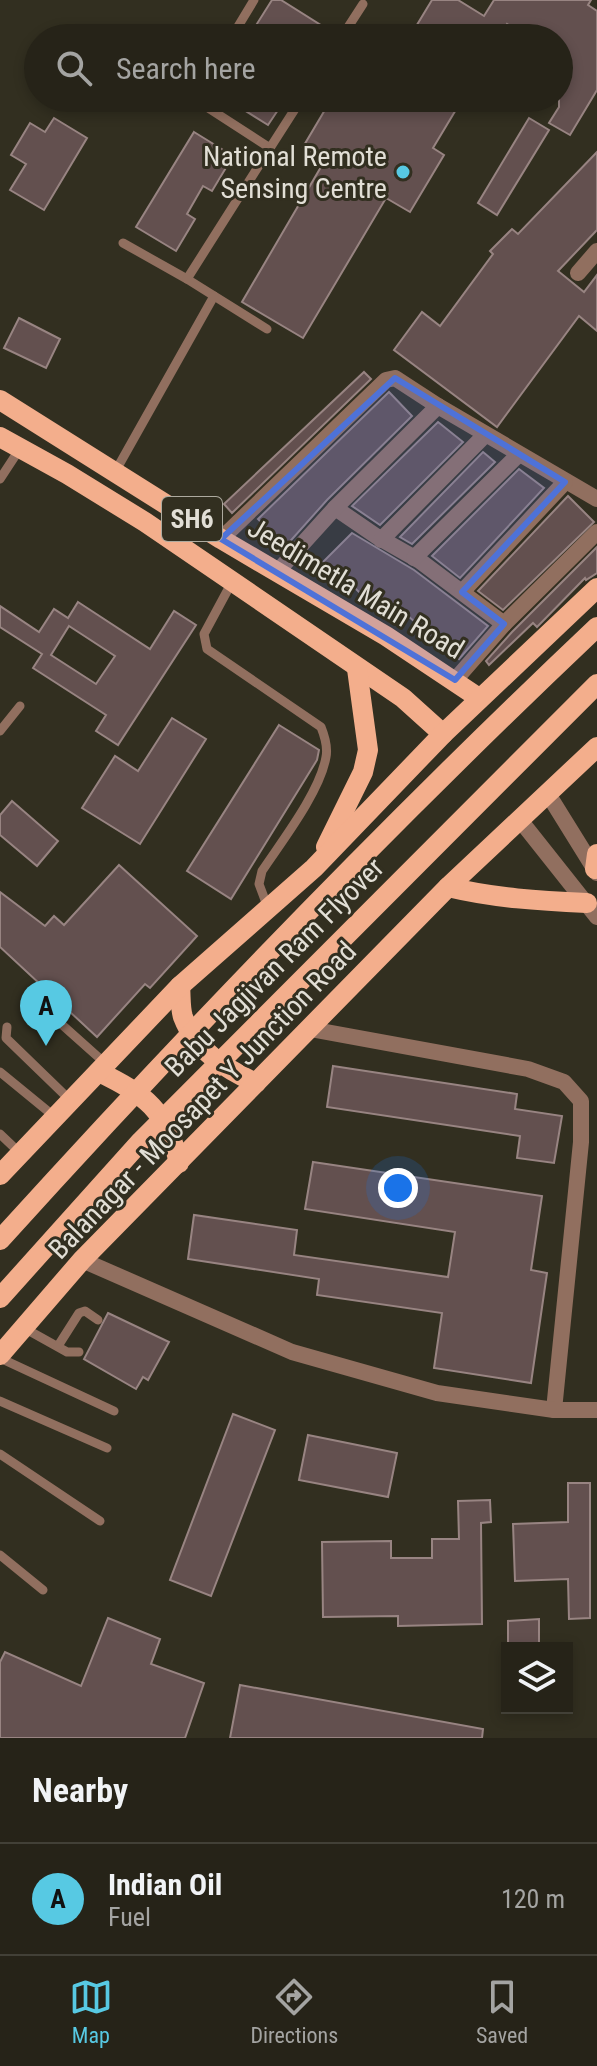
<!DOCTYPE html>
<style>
body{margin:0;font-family:"Roboto Condensed",sans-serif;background:#322f25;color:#f1f3f6}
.controls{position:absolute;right:24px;bottom:24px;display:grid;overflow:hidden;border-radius:0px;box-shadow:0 4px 12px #0003}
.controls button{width:72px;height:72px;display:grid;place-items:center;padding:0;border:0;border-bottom:2px solid #424037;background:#262318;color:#f1f3f6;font:40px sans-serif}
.you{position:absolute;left:398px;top:1188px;width:28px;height:28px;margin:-20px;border:6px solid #fff;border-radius:50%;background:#1a73e8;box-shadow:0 0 0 12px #1a73e833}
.badge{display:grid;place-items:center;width:52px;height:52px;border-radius:50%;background:#57c9e3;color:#111;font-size:26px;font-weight:700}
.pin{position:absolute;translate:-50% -66px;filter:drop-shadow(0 2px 4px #0008)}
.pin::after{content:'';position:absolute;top:42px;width:28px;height:24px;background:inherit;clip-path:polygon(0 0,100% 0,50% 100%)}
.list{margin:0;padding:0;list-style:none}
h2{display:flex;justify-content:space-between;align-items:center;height:104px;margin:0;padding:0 32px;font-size:34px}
h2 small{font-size:26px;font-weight:400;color:#a4a4a2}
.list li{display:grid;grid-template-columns:52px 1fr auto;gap:24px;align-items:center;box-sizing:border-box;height:112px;padding:0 32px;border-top:2px solid #424037}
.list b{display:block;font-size:30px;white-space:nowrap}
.list p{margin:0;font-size:26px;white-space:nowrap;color:#a4a4a2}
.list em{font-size:26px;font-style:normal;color:#a4a4a2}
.icon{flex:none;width:44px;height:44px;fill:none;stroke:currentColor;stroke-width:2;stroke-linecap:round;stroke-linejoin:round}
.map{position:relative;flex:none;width:597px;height:1738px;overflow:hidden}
.search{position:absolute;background:#262318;box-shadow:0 4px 12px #0003;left:24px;right:24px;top:24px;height:88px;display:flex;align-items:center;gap:20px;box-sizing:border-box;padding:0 28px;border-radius:44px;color:#a4a4a2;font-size:30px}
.sheet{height:216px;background:#262318}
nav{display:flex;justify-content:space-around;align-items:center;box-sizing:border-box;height:112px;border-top:2px solid #424037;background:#262318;font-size:22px;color:#a4a4a2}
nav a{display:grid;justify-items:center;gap:4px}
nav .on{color:#57c9e3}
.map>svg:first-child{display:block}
.building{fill:#63504f;stroke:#988482;stroke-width:2;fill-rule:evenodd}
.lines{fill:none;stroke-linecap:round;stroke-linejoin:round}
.service{stroke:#916f5f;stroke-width:9}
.minor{stroke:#916f5f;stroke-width:16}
.tertiary{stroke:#916f5f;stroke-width:16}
.primary{stroke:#f3ae8c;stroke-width:20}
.primary-bridge{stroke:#f3ae8c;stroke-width:20}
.marked{fill:#4e72d8;fill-opacity:0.2;stroke:#4e72d8;stroke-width:6;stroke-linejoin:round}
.poi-dot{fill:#57c9e3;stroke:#322f20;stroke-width:3}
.labels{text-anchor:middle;stroke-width:6;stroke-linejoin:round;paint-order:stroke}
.shield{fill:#322f20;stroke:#adaa9f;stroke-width:2}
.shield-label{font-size:26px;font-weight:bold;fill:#e2dfd6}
.poi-label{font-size:28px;fill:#e2dfd6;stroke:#322f20;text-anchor:end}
.street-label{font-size:28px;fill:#e2dfd6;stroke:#322f20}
</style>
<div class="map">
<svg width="597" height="1738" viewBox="0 0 597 1738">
<rect width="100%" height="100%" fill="#322f20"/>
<!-- building -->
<g class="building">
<polygon points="272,0 281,0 335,34 334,38 248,38"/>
<polygon points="432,0 458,0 484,16 494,0 591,0 588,5 597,11 597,90 570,135 549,123 559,107 559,38 530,38 507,24 499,38 409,38"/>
<polygon points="225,98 286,98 268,125"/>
<polygon points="332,98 351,98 367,107 373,98 463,98 433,148 444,155 410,212 386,198 303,338 242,302 325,160 303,147"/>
<polygon points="54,118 87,138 44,210 10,190 26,164 11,155 30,123 45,132"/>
<polygon points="529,118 549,130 497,215 478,203"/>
<polygon points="194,132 233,156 212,191 203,186 187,214 195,219 176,251 136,227"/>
<polygon points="597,152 597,230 558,271 584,292 597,275 597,331 579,316 497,427 394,350 422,312 440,326 493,254 490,251 512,229 518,234"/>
<polygon points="19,318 60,339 46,368 4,348"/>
<polygon points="364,372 371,379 232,513 224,504"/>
<polygon points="389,392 412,416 327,500 285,547 258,519"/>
<polygon points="438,422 463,442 380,525 352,506"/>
<polygon points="483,452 495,462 412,544 400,537"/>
<polygon points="519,469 544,488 460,578 432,556"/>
<polygon points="568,496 594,522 503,610 478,591"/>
<polygon points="352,533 414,570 488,626 459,659 402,611 395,617 375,596 369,602 346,579 342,582 323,562"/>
<polygon points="597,547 597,573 586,580 585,578 537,627 533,623 489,665 486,661 512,632"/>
<path d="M 78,602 L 150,649 L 174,611 L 196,625 L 118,745 L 96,731 L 106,715 L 33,668 L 42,654 L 0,627 L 0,606 L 39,632 L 54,609 L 68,618 ZM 69,626 L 115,656 L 96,684 L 51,655 Z"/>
<polygon points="172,718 206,739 140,844 82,808 115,756 138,771"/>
<polygon points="279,725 319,750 317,760 231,899 187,871"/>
<polygon points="12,801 58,841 37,866 0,835 0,815"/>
<polygon points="119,865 197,936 150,988 145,984 97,1037 0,947 0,892 45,926 54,916 64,925"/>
<polygon points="333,1066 517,1094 515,1109 562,1116 554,1163 517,1158 520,1136 327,1107"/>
<polygon points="313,1162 542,1196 531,1270 547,1273 531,1383 434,1368 442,1313 317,1295 319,1279 188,1259 194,1215 297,1230 294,1255 448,1277 455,1232 305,1209"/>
<polygon points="108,1313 169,1342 148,1380 143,1377 136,1389 84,1359"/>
<polygon points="233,1414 275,1430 211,1596 170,1580"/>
<polygon points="308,1435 397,1453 388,1497 299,1480"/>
<polygon points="568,1483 590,1483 590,1618 569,1619 568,1579 515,1581 513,1524 568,1522"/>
<polygon points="490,1500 491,1522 481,1523 482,1624 398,1626 398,1616 323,1617 322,1542 391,1541 391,1558 432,1558 432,1539 459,1539 458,1501"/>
<polygon points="108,1618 160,1639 151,1664 204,1683 185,1738 0,1738 0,1662 5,1652 81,1686"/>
<polygon points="539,1619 539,1644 508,1646 508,1621"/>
<polygon points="240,1685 483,1729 482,1738 230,1738"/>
</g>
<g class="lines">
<!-- service -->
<g class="service">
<polyline points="231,38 254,0"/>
<polyline points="341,38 363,4"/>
<polyline points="200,98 199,102 270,148 302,98"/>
<polyline points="123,243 187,279"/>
<polyline points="267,329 187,279 270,148"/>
<polyline points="115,472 214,296"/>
<polyline points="0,479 19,450"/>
<path d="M 232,582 L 204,634 L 207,649 L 321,727 C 325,737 328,747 326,757 C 320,792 282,841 262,871 L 259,884 L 268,908"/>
<polyline points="0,731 20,706"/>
<polyline points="30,1004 41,1006 106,1064"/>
<polyline points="7,1027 6,1038 71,1101"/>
<polyline points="0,1072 55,1117"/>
<polyline points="0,1134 21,1154"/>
<polyline points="24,1328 67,1352 79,1352"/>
<polyline points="58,1346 79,1313 85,1311 98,1320"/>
<polyline points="0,1358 114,1411"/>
<polyline points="0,1401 107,1448"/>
<polyline points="0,1454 100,1521"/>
<polyline points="0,1555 43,1590"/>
</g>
<!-- minor -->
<g class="minor">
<polyline points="578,273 597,251"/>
<polyline points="335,508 376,536 420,561 504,624 597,532"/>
<polyline points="221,539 386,380 395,378 438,406"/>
<polyline points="381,540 485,435"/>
<polyline points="414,558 518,455"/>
<polyline points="277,572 335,508 438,406 597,499"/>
<polyline points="462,592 565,482"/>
<polyline points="455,680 504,624"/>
<polyline points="310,1029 528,1069 564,1082 581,1101 581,1142 554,1410"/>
<polyline points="82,1260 292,1352 437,1393 554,1410 597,1410"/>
</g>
<!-- tertiary -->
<g class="tertiary">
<polyline points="548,794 597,873"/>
<polyline points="520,820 597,917"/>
</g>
<!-- primary -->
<g class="primary">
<polyline points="0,400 221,539 386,636 479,698"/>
<polyline points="0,437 67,474 145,522 403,698 443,734"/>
<polyline points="326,847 363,772 368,750 357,669"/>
<polyline points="595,869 597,854"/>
<path d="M 448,887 C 494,898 540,901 587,903"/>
<path d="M 180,986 C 181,996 180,1008 183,1017 C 196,1051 226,1069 256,1083"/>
<path d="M 99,1072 C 146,1095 166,1110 179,1163"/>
<polyline points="0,1175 180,986 314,868 443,734 597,588"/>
<polyline points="0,1355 82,1260 448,887 597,747"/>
</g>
<!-- primary-bridge -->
<g class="primary-bridge">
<path d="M 0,1240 C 191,1029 390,823 597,627"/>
<polyline points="0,1298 141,1141 597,684"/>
</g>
</g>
<!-- marked area -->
<path class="marked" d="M 395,378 L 565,482 L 462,592 L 504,624 L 455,680 L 221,539 Z"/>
<!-- markers -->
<circle class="poi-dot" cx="403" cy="172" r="8"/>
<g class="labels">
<!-- shield labels -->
<rect class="shield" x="162" y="497" width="60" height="44" rx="6"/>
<g class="shield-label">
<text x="192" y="528">SH6</text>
</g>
<!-- poi labels -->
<g class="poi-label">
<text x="387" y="166">National Remote<tspan x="387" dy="32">Sensing Centre</tspan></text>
</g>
<!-- street labels -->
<g class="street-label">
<text transform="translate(356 588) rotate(31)" y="10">Jeedimetla Main Road</text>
<text transform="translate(274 967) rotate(-45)" y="10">Babu Jagjivan Ram Flyover</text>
<text transform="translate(202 1100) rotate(-46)" y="10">Balanagar - Moosapet Y Junction Road</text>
</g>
</g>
</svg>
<div class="controls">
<button><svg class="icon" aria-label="layers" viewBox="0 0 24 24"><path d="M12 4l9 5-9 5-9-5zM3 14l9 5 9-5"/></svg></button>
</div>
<div class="you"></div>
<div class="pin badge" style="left:46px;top:1046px">A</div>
<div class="search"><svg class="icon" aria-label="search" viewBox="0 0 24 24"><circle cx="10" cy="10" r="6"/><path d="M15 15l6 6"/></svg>Search here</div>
</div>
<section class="sheet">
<h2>Nearby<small></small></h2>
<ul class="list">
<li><span class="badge">A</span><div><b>Indian Oil</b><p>Fuel</p></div><em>120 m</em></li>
</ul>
</section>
<nav>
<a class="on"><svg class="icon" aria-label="map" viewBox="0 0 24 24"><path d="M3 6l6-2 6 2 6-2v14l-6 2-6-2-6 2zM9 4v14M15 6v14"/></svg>Map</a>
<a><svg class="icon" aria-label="directions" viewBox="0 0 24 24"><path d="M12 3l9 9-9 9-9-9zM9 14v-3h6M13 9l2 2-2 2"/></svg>Directions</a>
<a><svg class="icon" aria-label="saved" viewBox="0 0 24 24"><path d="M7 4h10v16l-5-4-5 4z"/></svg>Saved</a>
</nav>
